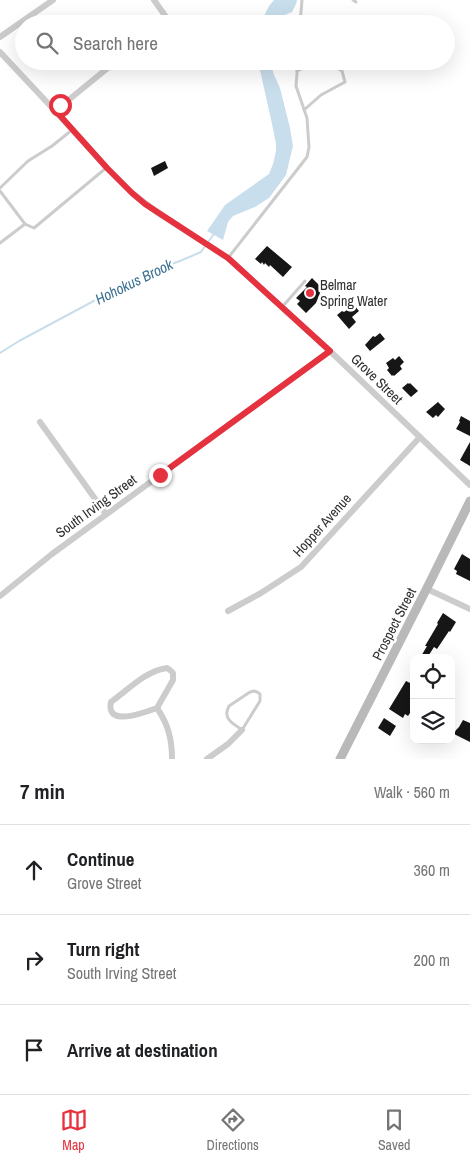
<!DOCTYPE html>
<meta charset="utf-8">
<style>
body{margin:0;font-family:"Archivo Narrow",sans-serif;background:#f6f6f6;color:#202124}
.controls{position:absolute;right:15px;bottom:15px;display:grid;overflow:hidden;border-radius:10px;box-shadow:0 5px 20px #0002}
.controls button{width:45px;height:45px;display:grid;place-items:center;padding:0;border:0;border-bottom:1px solid #e0e0e0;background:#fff;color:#202124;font:25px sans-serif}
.stop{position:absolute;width:15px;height:15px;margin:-11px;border:4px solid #e6313e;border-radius:50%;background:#fff}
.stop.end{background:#e6313e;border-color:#fff;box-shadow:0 1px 5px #0008}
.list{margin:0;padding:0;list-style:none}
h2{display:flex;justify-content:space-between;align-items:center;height:65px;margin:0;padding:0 20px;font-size:21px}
h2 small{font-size:16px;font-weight:400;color:#757577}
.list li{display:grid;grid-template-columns:32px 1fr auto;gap:15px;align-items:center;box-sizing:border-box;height:90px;padding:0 20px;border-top:1px solid #e0e0e0}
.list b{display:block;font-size:19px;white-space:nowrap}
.list p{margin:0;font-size:16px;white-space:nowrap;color:#757577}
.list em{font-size:16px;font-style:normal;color:#757577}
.icon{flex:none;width:28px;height:28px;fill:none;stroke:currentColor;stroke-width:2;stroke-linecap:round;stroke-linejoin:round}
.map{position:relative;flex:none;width:470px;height:759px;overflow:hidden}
.search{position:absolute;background:#fff;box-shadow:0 5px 20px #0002;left:15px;right:15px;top:15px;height:55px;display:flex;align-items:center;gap:12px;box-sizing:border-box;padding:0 18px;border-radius:28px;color:#757577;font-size:19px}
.sheet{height:335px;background:#fff}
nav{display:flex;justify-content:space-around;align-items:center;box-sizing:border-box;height:70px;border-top:1px solid #e0e0e0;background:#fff;font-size:14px;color:#757577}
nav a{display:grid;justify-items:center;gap:2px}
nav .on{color:#e6313e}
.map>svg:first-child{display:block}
.water{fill:#c9deec}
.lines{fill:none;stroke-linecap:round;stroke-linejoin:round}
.stream{stroke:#c9deec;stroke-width:2}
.building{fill:#161616}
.service{stroke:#ccc;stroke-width:3}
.minor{stroke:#ccc;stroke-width:6}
.secondary{stroke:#b9b9b9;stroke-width:9}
.route{stroke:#e6313e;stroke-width:6}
.poi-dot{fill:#e6313e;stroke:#fff;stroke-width:2}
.labels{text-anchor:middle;stroke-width:5;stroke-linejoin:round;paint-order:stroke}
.poi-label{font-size:14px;fill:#2f2f2f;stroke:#fff;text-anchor:start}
.street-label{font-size:14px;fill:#2f2f2f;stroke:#fff}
.water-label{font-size:15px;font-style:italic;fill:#3c7192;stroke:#fff}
</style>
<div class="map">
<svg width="470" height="759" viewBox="0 0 470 759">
<rect width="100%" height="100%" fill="#fff"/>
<!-- water -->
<g class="water">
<polygon points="274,0 297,0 296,4 292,12 275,19 273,24 260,24 269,6"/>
<polygon points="258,61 270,61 274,75 280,88 290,128 293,146 286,175 269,198 255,207 233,216 228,222 223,240 207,231 225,205 269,174 273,164 276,151 276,144 272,124"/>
</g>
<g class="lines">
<!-- stream -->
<g class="stream">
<polyline points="208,242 214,234"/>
<polyline points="0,353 19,341 146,273 180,261 201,252 205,246"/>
</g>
</g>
<!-- building -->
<g class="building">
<polygon points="165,161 168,168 154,176 151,168"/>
<polygon points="267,246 292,267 283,277 270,265 269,267 265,263 264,265 262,262 261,264 255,259"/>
<polygon points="312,278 322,288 316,303 306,313 297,304 300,301 296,298 307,287 305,286"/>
<polygon points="354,305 359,311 352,317 356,322 349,329 337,315 342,311 344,312"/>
<polygon points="380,333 385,339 370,351 365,345 373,336 375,337"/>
<polygon points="399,356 404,362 400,366 402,369 394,376 393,375 392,376 387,370 389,368 386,363 393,358 395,360"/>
<polygon points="408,383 409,384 410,383 418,391 411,397 402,388"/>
<polygon points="438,402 445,409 438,417 436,415 433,418 426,412"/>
<polygon points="461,416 470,421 470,436 456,429 460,422 459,421"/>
<polygon points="470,442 470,466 460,460"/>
<polygon points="462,554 470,559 470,581 456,574 457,571 454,569"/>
<polygon points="443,613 456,622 450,632 449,631 437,649 434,647 427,658 420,658 427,646 425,646 438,624 437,623"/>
<polygon points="406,681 414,685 414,707 408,716 405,714 403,718 389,709"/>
<polygon points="384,718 396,726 390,736 378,728"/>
<polygon points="463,720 470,723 470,742 454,734 456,730 459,727"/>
</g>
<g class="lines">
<!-- service -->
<g class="service">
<polyline points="353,0 356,2"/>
<polyline points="300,24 302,0"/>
<polyline points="297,71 312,64 324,63 334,66 342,71 345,82 321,95 304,110"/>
<polyline points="0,188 28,161 52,146 72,130"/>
<polyline points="0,191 25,224 34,228 106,168"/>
<polyline points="0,243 25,224"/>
<polyline points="228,258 307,157 309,147 307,118 296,86 298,61"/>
<polyline points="283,306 305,281"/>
<path d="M 254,691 L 257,692 L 260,694 L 260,701 L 242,730 C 233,723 222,719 229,706 L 250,692 Z"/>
</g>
<!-- minor -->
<g class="minor">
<polyline points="154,0 171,24"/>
<polyline points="0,37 53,0"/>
<polyline points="0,52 58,114 107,168 132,193 158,213 228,258 330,351 470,485"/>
<polyline points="55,111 109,67 118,61"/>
<polyline points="40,422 106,514"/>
<polyline points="427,589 470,609"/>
<polyline points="0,596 52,554 330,351"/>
<polyline points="228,611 261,593 301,567 420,437"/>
<path d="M 167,668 L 170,670 L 173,673 L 173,680 L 157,708 C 146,712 105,728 111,702 C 128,690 145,671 167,668 Z"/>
<path d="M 157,708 C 168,724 172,739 172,759"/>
<polyline points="207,759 228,744 242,730"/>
</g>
<!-- secondary -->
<polyline class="secondary" points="340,759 428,586 470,501"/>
</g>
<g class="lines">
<!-- route -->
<polyline class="route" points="60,105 55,110 107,168 132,193 145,204 165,217 228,258 330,351 160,475"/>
</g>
<!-- markers -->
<circle class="poi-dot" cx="310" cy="293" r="5"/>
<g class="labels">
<!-- poi labels -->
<g class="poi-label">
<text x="320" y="290">Belmar<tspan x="320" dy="16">Spring Water</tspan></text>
</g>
<!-- street labels -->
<g class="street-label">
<text transform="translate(377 379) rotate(44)" y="5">Grove Street</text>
<text transform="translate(96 506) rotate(-36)" y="5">South Irving Street</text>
<text transform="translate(322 525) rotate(-48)" y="5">Hopper Avenue</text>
<text transform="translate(394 624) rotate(-63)" y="5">Prospect Street</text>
</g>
<!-- water labels -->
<g class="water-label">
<text transform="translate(134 282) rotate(-26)" y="5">Hohokus Brook</text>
</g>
</g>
</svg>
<div class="controls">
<button><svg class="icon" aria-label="locate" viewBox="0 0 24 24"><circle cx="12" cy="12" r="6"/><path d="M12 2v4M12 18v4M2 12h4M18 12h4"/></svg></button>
<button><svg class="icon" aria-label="layers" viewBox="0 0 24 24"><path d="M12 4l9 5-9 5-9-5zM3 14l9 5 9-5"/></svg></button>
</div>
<div class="stop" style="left:60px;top:105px"></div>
<div class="stop end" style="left:160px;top:475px"></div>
<div class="search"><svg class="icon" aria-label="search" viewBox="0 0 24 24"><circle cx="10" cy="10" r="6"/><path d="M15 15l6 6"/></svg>Search here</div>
</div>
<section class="sheet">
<h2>7 min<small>Walk · 560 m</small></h2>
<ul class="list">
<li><svg class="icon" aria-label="ahead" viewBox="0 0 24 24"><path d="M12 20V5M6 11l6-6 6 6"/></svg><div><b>Continue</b><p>Grove Street</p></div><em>360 m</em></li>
<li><svg class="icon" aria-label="right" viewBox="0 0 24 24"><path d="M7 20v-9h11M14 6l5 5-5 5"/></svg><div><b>Turn right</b><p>South Irving Street</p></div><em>200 m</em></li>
<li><svg class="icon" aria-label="arrive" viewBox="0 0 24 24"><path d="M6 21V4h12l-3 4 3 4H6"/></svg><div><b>Arrive at destination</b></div></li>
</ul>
</section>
<nav>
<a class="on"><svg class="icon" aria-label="map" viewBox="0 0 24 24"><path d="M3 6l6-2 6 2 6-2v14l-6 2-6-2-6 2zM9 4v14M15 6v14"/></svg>Map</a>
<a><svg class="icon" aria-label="directions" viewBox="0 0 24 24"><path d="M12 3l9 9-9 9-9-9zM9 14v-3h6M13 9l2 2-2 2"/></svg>Directions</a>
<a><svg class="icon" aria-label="saved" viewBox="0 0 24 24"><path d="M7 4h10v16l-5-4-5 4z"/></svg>Saved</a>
</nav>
